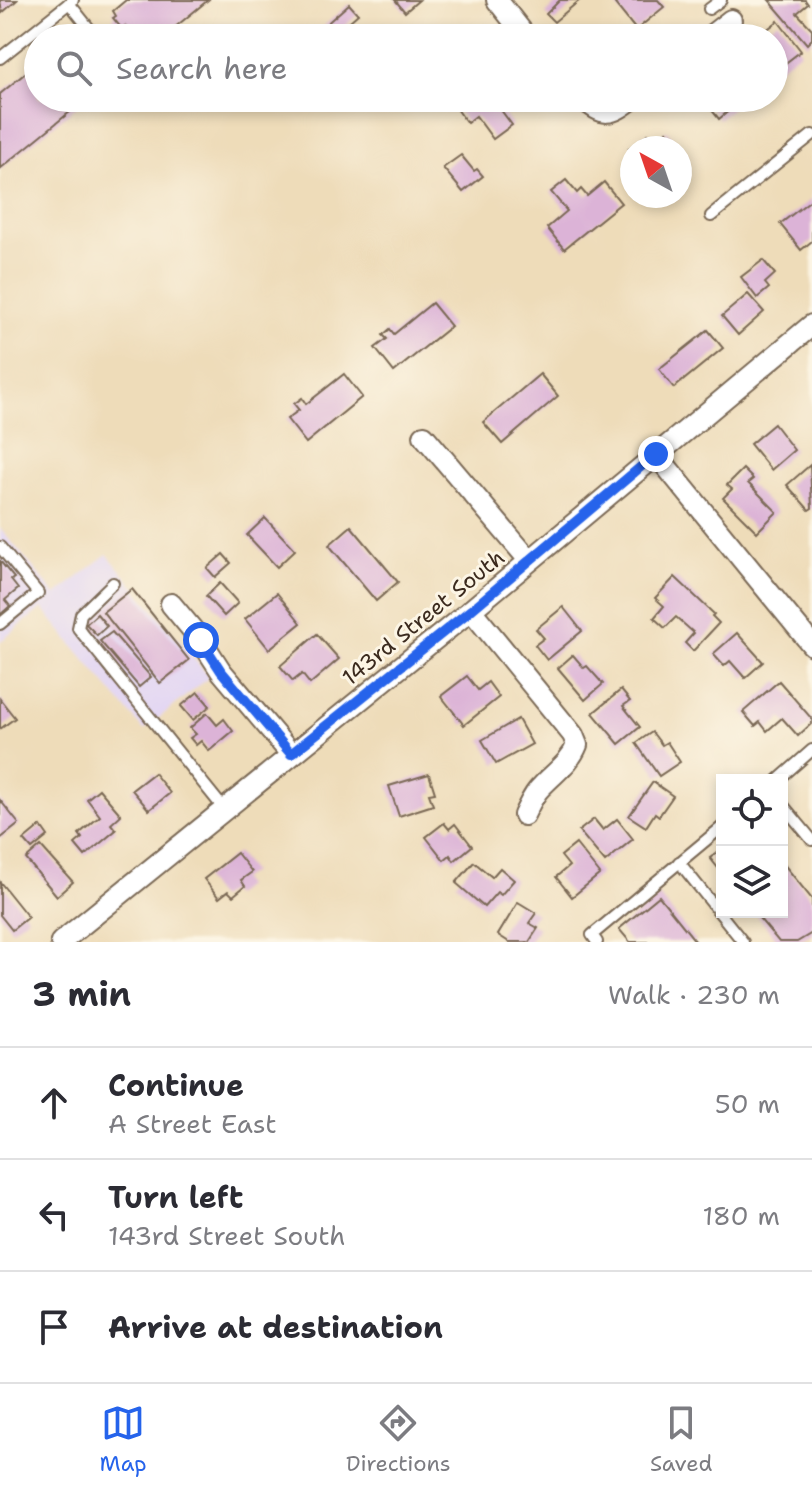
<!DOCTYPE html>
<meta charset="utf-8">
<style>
body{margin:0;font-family:"Shantell Sans",sans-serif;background:#f7f7f7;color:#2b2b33}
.controls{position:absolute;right:24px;bottom:24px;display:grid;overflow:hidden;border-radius:0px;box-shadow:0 4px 12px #0003}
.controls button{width:72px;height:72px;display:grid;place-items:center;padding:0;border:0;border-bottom:2px solid #e1e1e2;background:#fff;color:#2b2b33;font:40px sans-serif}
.compass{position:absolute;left:620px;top:136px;width:72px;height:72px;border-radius:50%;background:#fff;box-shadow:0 4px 12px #0003;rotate:320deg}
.stop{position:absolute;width:24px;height:24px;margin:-18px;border:6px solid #2563eb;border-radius:50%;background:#fff}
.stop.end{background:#2563eb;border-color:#fff;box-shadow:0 2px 8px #0008}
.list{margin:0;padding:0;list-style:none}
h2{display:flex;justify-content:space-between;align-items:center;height:104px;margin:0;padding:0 32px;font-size:34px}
h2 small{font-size:26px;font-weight:400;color:#7c7c81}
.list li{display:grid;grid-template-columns:52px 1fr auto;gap:24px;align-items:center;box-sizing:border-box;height:112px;padding:0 32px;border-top:2px solid #e1e1e2}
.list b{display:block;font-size:30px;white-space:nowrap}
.list p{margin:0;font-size:26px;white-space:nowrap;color:#7c7c81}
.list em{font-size:26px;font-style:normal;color:#7c7c81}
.icon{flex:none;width:44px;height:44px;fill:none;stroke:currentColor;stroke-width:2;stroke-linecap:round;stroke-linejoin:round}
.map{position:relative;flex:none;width:812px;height:942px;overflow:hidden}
.search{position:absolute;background:#fff;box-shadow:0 4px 12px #0003;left:24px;right:24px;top:24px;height:88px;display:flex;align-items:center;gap:20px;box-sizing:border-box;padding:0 28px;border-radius:44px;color:#7c7c81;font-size:30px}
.sheet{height:440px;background:#fff}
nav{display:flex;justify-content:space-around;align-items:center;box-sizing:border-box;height:112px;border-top:2px solid #e1e1e2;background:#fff;font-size:22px;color:#7c7c81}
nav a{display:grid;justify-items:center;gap:4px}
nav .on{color:#2563eb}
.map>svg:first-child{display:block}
.built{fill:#e1d4f4}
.building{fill:#dcb3d7}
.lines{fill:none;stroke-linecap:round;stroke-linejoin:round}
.service-casing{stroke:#7a6854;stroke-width:14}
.minor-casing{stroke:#7a6854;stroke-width:24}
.service{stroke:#fff;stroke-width:10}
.minor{stroke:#fff;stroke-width:20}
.route{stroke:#2563eb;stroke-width:10}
.labels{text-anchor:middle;stroke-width:6;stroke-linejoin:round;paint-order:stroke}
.street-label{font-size:22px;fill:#3b2a1e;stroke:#fcf5e5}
</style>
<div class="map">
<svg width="812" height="942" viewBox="0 0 812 942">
<rect width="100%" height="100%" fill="#fcf5e5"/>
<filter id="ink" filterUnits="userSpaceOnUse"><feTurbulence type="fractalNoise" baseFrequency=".0125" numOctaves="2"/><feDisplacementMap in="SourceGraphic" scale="16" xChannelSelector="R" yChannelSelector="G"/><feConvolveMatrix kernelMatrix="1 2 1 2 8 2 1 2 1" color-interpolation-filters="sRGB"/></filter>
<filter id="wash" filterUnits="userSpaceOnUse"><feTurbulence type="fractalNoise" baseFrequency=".006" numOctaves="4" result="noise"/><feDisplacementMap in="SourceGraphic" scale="32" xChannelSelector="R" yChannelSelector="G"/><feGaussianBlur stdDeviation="1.8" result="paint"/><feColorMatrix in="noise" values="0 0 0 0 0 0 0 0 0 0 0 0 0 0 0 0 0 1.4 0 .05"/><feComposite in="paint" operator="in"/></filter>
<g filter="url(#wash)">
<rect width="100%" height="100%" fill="#eedcb9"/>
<!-- built -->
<polygon class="built" points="0,528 56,595 107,554 209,677 144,730 42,608 0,642"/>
<g id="blocks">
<!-- building -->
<g class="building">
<polygon points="0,0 17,0 2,13"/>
<polygon points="126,0 208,0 162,38 130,38 133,36 125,26 122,29 113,18 116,16 113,11"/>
<polygon points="395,0 419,0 405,12"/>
<polygon points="560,0 580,0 554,22 546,14"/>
<polygon points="620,0 658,0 664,7 636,30 615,4"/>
<polygon points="769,0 805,0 808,4 797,13 812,29 812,39 807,44"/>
<polygon points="349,4 358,14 333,36 324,26"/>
<polygon points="778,21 801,51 774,72 774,38 762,38 760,35"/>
<polygon points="444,25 453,38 427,38"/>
<polygon points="34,66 38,71 38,98 87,98 0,169 0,94"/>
<polygon points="466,98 492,98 512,125 493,139 476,116 467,123 455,106"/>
<polygon points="702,98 744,98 719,119"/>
<polygon points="667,131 688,157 683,161 689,168 680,175 680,148 630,148 648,134 654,141"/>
<polygon points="461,155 474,171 477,169 483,176 463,192 443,168"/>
<polygon points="566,180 577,193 581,189 587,196 604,182 621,203 564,249 547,228 567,211 551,192"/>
<polygon points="812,199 812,241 801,250 780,224"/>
<polygon points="763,260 775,274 765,283 769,288 757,298 741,277"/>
<polygon points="748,294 764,312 738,335 722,316"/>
<polygon points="432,303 451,326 394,372 375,348 387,339 383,335 390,329 394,334"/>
<polygon points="708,330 723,348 674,388 659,369"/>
<polygon points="344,374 362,397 306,443 287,419 299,410 294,404 302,398 306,404"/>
<polygon points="540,374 558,396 502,444 483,422"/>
<polygon points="774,424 794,450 771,470 750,444"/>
<polygon points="810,465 812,508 809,510 787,485"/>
<polygon points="743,469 753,479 748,483 777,512 757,532 723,498 732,489 727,485"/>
<polygon points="265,518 295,550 277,567 247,535"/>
<polygon points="351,526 398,582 376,601 329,545"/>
<polygon points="223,554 231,563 215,577 207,568"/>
<polygon points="0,561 14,578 11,580 18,589 5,600 10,606 0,615"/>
<polygon points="675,577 714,614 712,616 719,623 693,651 685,643 694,633 676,617 665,628 654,618 664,606 655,598"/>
<polygon points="220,583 238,603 224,616 206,596"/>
<polygon points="132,589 189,660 160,683 103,612"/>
<polygon points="277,593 301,623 269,649 245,619"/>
<polygon points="563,607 582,631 547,660 535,645 544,638 536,629"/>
<polygon points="97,614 107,626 97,635 86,624"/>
<polygon points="112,632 151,677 139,687 100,641"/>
<polygon points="737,633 763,662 745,678 730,661 724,666 713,654"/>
<polygon points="317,634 339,659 310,684 302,674 293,681 280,666"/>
<polygon points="573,655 584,668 587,666 603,684 585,700 558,668"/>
<polygon points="467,676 478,690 488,682 499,697 464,725 441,696"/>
<polygon points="779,681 812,719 812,723 798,736 782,718 767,731 760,722 755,726 743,712"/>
<polygon points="621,690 630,701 623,706 640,727 619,744 593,713"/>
<polygon points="198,692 210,706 193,720 181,706"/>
<polygon points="0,699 15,718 0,729"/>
<polygon points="207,713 217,725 224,719 233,731 209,751 201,741 196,745 190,738 196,734 190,728"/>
<polygon points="518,719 532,744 496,764 482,740"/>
<polygon points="652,732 662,745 667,742 680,762 659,776 636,743"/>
<polygon points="154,773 170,793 149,810 132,790"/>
<polygon points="429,774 435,793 429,794 433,805 399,816 389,786"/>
<polygon points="653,782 673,796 659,816 655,813 646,827 629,816"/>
<polygon points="99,789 121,815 111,824 116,830 85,856 75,844 82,838 79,834 100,816 87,799"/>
<polygon points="0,800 19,824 0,839"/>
<polygon points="594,819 603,830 617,819 633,839 605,862 579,831"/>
<polygon points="444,823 449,829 455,824 472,846 454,861 450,855 444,860 426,837"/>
<polygon points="41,826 48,836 32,849 24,840"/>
<polygon points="576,844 600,874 572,897 556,877 569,866 561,856"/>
<polygon points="41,846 73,882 57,896 26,859"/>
<polygon points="722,849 722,873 710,858"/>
<polygon points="237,853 252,872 241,880 245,886 233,896 228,891 219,898 204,879"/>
<polygon points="474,862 492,877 500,868 514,880 501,895 497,892 484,907 456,883"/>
<polygon points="782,862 812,899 812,933 797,942 779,942 754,912 782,912"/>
<polygon points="0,882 28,917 12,930 0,915"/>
<polygon points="659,896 696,942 630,942 619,929"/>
<polygon points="518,902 536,913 529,923 538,928 529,942 509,942 498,935"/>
</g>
</g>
</g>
<g filter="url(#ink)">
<use href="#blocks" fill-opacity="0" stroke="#7a6854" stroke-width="2"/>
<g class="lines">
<!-- service casing -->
<g class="service-casing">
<g id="service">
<polyline points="69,3 97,38"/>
<polyline points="709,9 721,0"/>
<polyline points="0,58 73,0"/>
<polyline points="711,216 812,135"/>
<polyline points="0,547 38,593 0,624"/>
<polyline points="113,583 81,614 78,628 224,809"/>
<polyline points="778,780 812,750"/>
<polyline points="782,804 812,840"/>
<polyline points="679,862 743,942"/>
<polyline points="597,942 592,935 722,827"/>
</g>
</g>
<!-- minor casing -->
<g class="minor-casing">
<g id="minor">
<polyline points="497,0 527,38"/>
<polyline points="708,38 731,20"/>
<path d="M 582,98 C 604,117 610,116 633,98"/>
<polyline points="424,436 529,560"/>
<polyline points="656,454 812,645"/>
<polyline points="171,604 201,640 221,671 291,754"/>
<path d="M 471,610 L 573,735 L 577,745 C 570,763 555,772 542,786 C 534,793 529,805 524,815"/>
<polyline points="61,942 471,610 812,325"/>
</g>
</g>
<!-- service -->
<use href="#service" class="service"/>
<!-- minor -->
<use href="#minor" class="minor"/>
</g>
</g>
<g class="lines" filter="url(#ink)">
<!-- route -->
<polyline class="route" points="201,640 221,671 291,754 471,610 656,454"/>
</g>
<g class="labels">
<!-- street labels -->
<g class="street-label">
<text transform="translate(423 617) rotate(-39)" y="8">143rd Street South</text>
</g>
</g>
</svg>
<div class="controls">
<button><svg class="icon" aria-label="locate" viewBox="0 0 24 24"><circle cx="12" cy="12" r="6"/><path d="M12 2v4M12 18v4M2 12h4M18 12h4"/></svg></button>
<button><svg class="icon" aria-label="layers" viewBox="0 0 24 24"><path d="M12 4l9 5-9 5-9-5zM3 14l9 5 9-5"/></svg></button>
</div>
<svg class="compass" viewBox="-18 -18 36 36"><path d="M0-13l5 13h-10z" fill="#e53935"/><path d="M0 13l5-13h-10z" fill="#7c7c81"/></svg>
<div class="stop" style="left:201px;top:640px"></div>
<div class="stop end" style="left:656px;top:454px"></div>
<div class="search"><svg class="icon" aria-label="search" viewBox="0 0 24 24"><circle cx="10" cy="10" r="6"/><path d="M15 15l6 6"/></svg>Search here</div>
</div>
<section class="sheet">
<h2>3 min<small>Walk · 230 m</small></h2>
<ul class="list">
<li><svg class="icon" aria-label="ahead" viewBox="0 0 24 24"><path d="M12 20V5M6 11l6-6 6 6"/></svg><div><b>Continue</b><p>A Street East</p></div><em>50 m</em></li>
<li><svg class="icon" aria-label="left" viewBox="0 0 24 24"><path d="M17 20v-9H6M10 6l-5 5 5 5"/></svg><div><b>Turn left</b><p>143rd Street South</p></div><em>180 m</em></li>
<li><svg class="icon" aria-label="arrive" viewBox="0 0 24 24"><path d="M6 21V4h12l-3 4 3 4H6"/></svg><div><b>Arrive at destination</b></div></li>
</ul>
</section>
<nav>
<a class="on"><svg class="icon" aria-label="map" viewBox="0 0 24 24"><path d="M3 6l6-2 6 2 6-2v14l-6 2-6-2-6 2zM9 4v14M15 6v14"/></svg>Map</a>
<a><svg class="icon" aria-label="directions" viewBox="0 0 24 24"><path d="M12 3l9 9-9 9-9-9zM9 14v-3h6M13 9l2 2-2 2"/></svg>Directions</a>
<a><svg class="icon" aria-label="saved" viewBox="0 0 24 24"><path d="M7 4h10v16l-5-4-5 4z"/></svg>Saved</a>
</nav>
